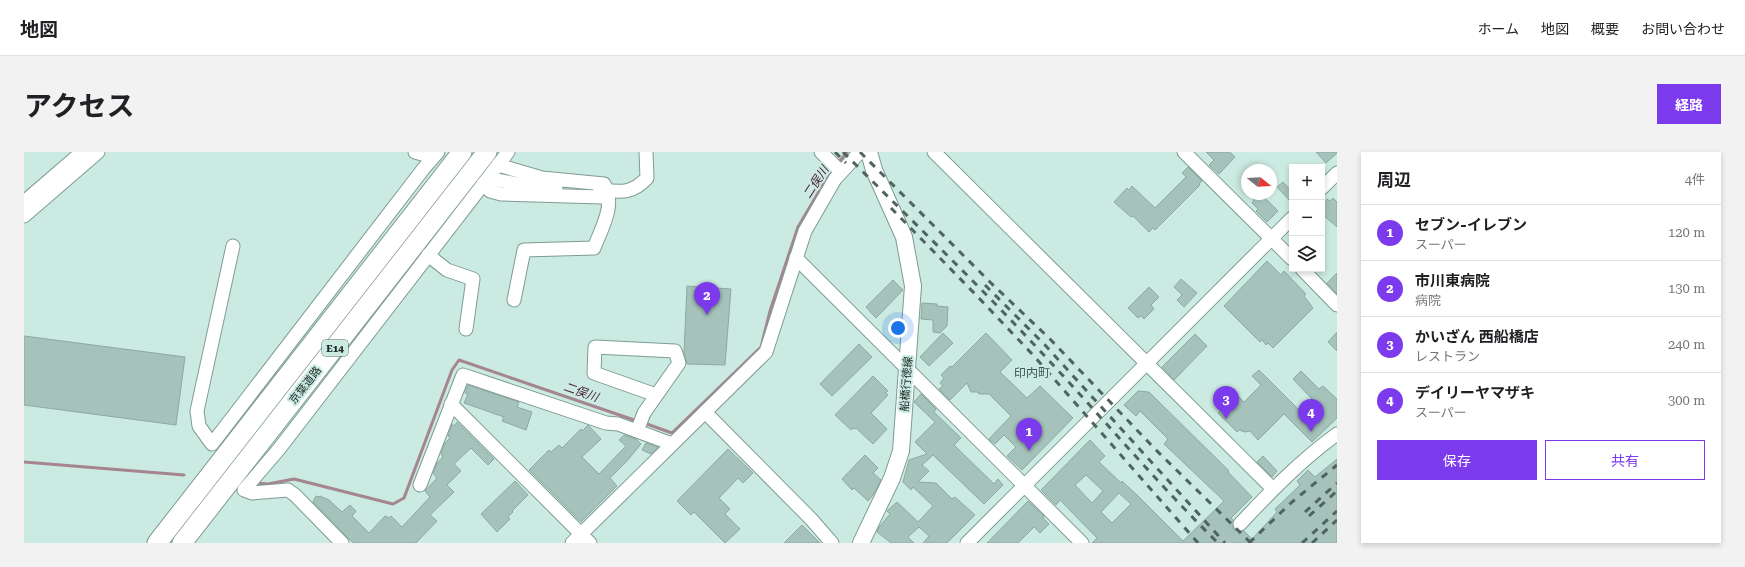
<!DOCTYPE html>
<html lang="ja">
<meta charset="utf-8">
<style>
body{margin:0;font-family:"Roboto Serif","Noto Sans JP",serif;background:#f2f2f2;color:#202124}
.controls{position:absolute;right:12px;top:12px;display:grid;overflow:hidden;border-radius:0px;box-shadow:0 2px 6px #0003}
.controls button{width:36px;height:36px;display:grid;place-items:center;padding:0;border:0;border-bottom:1px solid #e0e0e0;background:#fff;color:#202124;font:20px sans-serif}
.compass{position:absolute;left:1217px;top:12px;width:36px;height:36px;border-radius:50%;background:#fff;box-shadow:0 2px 6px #0003;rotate:108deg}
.you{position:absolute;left:874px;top:176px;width:14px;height:14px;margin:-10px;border:3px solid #fff;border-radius:50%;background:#1a73e8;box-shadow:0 0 0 6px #1a73e833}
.badge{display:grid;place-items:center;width:26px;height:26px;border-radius:50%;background:#7c3aed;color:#fff;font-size:13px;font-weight:700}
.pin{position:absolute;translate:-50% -33px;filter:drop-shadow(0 1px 2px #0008)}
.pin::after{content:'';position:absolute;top:21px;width:14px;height:12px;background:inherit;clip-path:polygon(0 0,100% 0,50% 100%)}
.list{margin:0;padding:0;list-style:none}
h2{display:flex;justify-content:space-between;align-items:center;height:52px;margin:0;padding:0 16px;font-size:17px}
h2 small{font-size:13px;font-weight:400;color:#757577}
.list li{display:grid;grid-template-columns:26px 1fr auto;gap:12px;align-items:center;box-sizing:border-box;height:56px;padding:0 16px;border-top:1px solid #e0e0e0}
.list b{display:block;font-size:15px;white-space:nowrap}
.list p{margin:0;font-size:13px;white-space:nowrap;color:#757577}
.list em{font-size:13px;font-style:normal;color:#757577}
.actions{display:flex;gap:8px;padding:12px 16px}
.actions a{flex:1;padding:9px 0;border:1px solid #7c3aed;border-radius:0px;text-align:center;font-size:14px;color:#7c3aed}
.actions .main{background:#7c3aed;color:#fff}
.icon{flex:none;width:22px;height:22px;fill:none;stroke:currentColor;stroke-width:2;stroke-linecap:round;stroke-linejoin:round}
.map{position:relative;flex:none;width:1313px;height:391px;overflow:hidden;border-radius:0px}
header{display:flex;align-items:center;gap:24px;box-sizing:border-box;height:56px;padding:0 20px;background:#fff;border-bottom:1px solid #e0e0e0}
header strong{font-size:19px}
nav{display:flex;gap:22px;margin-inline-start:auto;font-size:14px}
.intro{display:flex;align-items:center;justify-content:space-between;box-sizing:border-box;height:96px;padding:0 24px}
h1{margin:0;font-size:28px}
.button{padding:10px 18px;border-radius:0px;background:#7c3aed;color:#fff;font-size:14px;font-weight:700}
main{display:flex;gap:24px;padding:0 24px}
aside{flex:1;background:#fff;border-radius:0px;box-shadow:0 2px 6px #0003}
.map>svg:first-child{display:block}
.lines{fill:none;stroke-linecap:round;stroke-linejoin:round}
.stream{stroke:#a48590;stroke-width:3}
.building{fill:#a5c3bb;stroke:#8ca9a2;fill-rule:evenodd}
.minor-tunnel{stroke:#a8c3bc;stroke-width:13;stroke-dasharray:13 6;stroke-linecap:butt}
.minor-casing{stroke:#7e9b94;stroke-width:15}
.major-casing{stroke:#7e9b94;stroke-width:18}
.highway-casing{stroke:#7e9b94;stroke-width:21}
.minor{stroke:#fff;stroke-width:13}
.major{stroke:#fff;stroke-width:16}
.highway{stroke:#fff;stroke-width:19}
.rail{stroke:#51635f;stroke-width:3;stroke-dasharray:7 7;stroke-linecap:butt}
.labels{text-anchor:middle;stroke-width:4;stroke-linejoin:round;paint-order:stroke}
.shield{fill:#cbeae2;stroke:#4f615c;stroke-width:1}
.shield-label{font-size:10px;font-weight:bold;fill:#1a2623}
.street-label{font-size:11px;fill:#1a2623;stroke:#cbeae2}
.water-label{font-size:12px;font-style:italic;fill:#44192d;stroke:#cbeae2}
.neighbourhood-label{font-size:12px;fill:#415c56;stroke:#cbeae2}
</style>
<header>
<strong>地図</strong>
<nav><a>ホーム</a><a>地図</a><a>概要</a><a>お問い合わせ</a></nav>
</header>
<div class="intro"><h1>アクセス</h1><a class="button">経路</a></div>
<main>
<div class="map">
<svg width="1313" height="391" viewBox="0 0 1313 391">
<rect width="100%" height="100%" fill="#cbeae2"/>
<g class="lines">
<!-- stream -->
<g class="stream">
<polyline points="814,11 823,0"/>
<polyline points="620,271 648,281 737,195 746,159 774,75 800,31 810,18"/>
<polyline points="0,310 160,323"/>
<polyline points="231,331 244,332 270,327 369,352 380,346 428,218 435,208 613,269"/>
</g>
</g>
<!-- building -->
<g class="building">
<polygon points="1182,0 1206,0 1211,5 1195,22 1185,13 1190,8"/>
<polygon points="1292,0 1313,0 1313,1 1302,11"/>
<polygon points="1164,15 1178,29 1175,32 1176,33 1131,78 1129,76 1125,80 1109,64 1107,65 1090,50 1103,36 1105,38 1108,34 1131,56 1162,25 1158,21"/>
<polygon points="1259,30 1268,40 1268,51 1253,35"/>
<polygon points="1224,42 1245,42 1241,46 1254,59 1243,70 1232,59 1234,57 1228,51 1230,48"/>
<polygon points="1309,46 1313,50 1313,75 1298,62 1298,53 1303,47 1306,49"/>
<polygon points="1243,109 1257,123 1260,119 1282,142 1280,144 1289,156 1249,196 1244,191 1242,193 1238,188 1236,190 1200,154"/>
<polygon points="1313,121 1313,142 1303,131"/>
<polygon points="1157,127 1173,141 1160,155 1153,148 1158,143 1150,135"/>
<polygon points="869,128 879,138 852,166 842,155"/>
<polygon points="663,134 707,137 701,213 663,212 660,200"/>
<polygon points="1125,135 1135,145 1127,153 1130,157 1120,167 1117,164 1114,166 1104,156"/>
<polygon points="898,151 913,152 913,154 924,155 923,174 916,181 909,180 909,168 897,167"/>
<polygon points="1313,180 1313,199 1304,190"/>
<polygon points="919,181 929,191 905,214 896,205"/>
<polygon points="962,181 988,208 976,220 1003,246 1016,234 1049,266 998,318 983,304 992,295 980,283 971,292 965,287 987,264 965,242 955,242 954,240 947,240 943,231 926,248 915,237 919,234 916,231 920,226 917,223 926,214 928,215"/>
<polygon points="1171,182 1183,194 1150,228 1138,215"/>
<polygon points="0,184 161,205 152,273 0,253"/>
<polygon points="835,192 848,205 808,244 796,232"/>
<polygon points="1235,218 1276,259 1288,247 1269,227 1277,219 1295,237 1299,234 1313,247 1313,266 1288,290 1260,262 1234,288 1226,279 1221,280 1215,278 1213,280 1194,261 1201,254 1199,253 1211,241 1220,250 1237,233 1228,224"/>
<polygon points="849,224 864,239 861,241 864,243 847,261 863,277 849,292 832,276 831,277 829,276 827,278 811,263"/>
<polygon points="444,233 495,250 493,255 508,260 502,278 478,269 480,265 440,251 444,242 441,241"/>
<path d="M 1114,239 L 1125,240 L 1205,319 L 1204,320 L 1228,345 L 1207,366 L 1209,368 L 1208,374 L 1210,378 L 1215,380 L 1220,379 L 1228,387 L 1253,360 L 1251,357 L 1276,333 L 1273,329 L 1284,318 L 1291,325 L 1313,307 L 1313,391 L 1068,391 L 1073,386 L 1036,348 L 1032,353 L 1017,338 L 1066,288 L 1081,304 L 1075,310 L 1097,331 L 1098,329 L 1114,344 L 1159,389 L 1200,349 L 1140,292 L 1144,287 L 1116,259 L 1112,264 L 1100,253 ZM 1062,323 L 1079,339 L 1068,351 L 1051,333 ZM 1095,341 L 1107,352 L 1088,371 L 1077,360 Z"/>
<polygon points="897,242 912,257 910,260 937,286 930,293 970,332 974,327 979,333 960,352 909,303 898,313 905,319 894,330 912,331 928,347 931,345 951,363 923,391 899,391 905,384 895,375 884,385 890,391 867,391 853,380 855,375 866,362 863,359 873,350 894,370 909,354 889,335 887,338 879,330 885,308 903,302 891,290 911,270 890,250"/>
<polygon points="433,270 470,307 464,313 447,296 430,312 437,319 423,333 430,340 406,363 413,369 392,391 329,391 289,350 292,344 296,345 296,344 305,348 318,360 326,353 332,359 328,364 345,381 361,364 365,366 367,364 378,375 406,345 401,339 413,326 409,321 413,311 419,305 417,302 421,291 426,286 424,284 428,272 430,274"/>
<polygon points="564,273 577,287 558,305 575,322 602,294 595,288 600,283 612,287 617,292 603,309 586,326 593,334 557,370 505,318 525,298 527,300 535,293 538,296 557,277 558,279"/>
<polygon points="622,291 634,295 627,302 618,298"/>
<polygon points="704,297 729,321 719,331 714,326 695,346 706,357 701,362 716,377 701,391 670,360 667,363 653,349"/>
<polygon points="841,303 854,316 849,321 857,328 849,343 844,349 830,336 828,338 818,327"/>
<polygon points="1239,304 1253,319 1248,325 1233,310"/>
<polygon points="491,329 504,343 488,359 489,360 484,365 486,367 473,380 457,362"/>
<polygon points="1004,349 1020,364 1019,366 1025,372 1016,381 1010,375 994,391 963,391"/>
<polygon points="778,373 796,391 760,391"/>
</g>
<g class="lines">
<!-- minor-tunnel -->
<polyline class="minor-tunnel" points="1199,391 1216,372"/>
<!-- minor casing -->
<g class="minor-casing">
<g id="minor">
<polyline points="391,0 405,4"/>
<polyline points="797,0 817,20"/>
<polyline points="910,0 1249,337"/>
<polyline points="1160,0 1268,107"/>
<path d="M 474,13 L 518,26 L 580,32 C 592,53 578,75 570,96 L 500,98 L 490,148"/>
<polyline points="469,27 498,33 532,36"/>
<polyline points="459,32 466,39 477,42 578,45 584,39"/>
<polyline points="1298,36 1313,21"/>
<path d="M 576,38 C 597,40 608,42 623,26 L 622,0"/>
<polyline points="0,50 58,0"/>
<polyline points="0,64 74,0"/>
<polyline points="209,94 173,259 175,274 188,292 400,16 414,0"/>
<polyline points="404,103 423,118 449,127 442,177"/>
<polyline points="772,106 1058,391"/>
<polyline points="1278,117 1313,153"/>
<polyline points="427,252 566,391"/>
<polyline points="681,260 787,367 808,391"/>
<polyline points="613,279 620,261 655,211 651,199 571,195 570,221 632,243"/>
<polyline points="396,333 439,223 582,271 594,272 648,292"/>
<path d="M 1216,372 C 1246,340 1277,308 1313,282"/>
<polyline points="318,391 271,343 264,338 228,341 220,338 255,297 484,0"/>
<polyline points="548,391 742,200 781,79 811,27 836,0"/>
<polyline points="943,391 1268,66"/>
</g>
</g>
<!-- major casing -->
<g class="major-casing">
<polyline id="major" points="837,391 868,326 877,299 889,134 880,85 850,18 845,0"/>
</g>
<!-- highway casing -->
<g class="highway-casing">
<g id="highway">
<polyline points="133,391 438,0"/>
<polyline points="158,391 463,0"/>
</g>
</g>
<!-- minor -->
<use href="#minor" class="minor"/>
<!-- major -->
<use href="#major" class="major"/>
<!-- highway -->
<use href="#highway" class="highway"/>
<!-- rail -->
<g class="rail">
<polyline points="811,0 822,11"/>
<path d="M 819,0 C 885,66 953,131 1017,200 C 1076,263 1132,330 1194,391"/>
<polyline points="836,0 966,130 1026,187 1131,297 1227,391"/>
<polyline points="867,56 953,144 1010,204 1174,391"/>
<polyline points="961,133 1021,193 1201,391"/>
<polyline points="1281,360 1313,331"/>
<polyline points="1285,364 1313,339"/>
<polyline points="1225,391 1268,350 1313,313"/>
<polyline points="1278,391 1313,359"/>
<polyline points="1288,391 1313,368"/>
</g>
</g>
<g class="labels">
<!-- shield labels -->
<rect class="shield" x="298" y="188" width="26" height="16" rx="3"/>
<g class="shield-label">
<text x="311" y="200">E14</text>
</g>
<!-- street labels -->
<g class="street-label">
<text transform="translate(882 232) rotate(-86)" y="4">船橋行徳線</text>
<text transform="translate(281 233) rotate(-52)" y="4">京葉道路</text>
</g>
<!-- water labels -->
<g class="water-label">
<text transform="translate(792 30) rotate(-57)" y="4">二俣川</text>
<text transform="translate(557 240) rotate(19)" y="4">二俣川</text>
</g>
<!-- neighbourhood labels -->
<g class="neighbourhood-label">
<text x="1008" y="225">印内町</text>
</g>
</g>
</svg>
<div class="controls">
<button>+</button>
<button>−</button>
<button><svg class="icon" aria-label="layers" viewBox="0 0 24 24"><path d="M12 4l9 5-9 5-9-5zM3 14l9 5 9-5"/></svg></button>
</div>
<svg class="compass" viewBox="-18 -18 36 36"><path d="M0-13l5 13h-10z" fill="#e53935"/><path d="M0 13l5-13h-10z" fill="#757577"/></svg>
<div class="you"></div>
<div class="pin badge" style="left:1005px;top:299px">1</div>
<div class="pin badge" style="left:683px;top:163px">2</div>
<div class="pin badge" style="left:1202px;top:267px">3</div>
<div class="pin badge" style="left:1287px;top:280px">4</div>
</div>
<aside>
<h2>周辺<small>4件</small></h2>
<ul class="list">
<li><span class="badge">1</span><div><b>セブン-イレブン</b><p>スーパー</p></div><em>120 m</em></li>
<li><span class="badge">2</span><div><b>市川東病院</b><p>病院</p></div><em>130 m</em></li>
<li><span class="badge">3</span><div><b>かいざん 西船橋店</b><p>レストラン</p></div><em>240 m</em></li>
<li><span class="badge">4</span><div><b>デイリーヤマザキ</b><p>スーパー</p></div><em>300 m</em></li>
</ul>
<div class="actions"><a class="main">保存</a><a>共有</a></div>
</aside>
</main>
